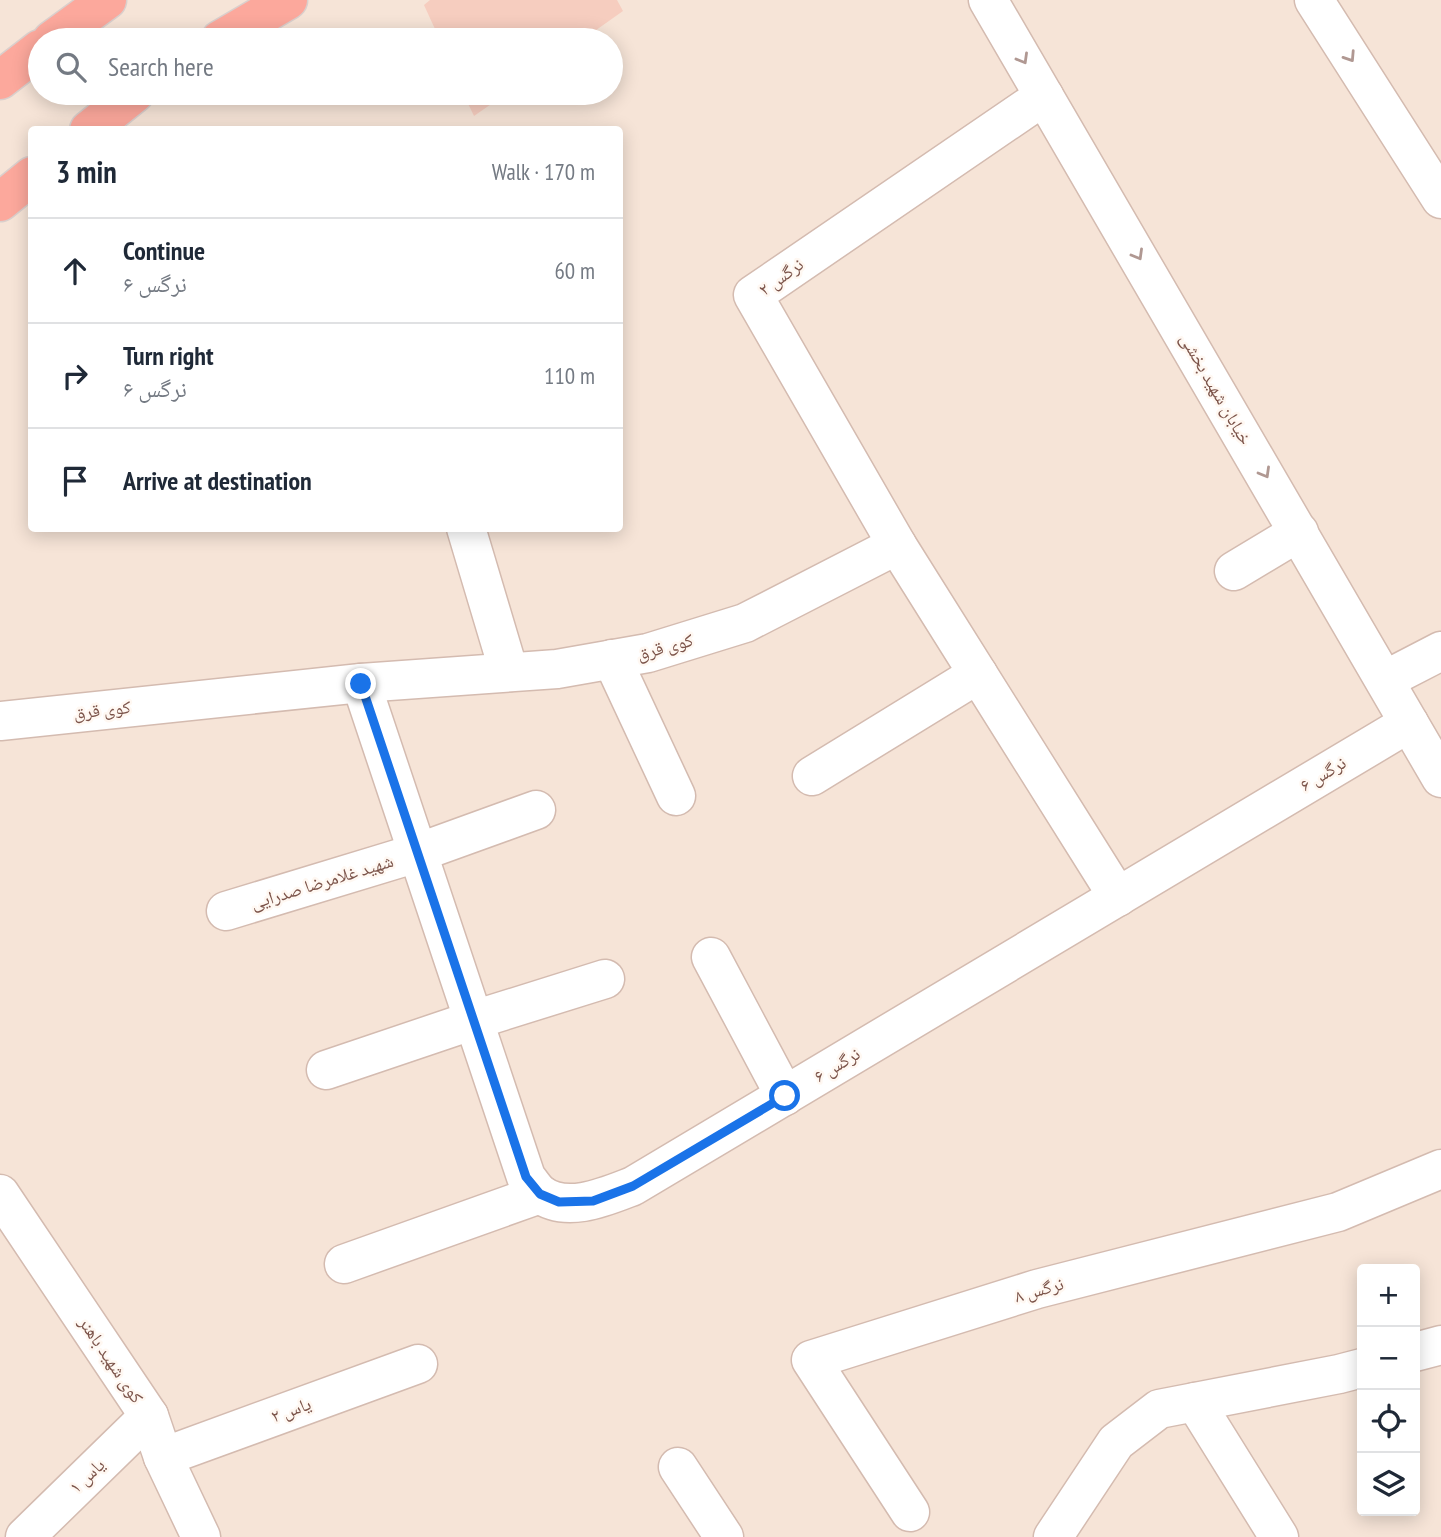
<!DOCTYPE html>
<meta charset="utf-8">
<style>
body{margin:0;font-family:"PT Sans Narrow","Noto Naskh Arabic",sans-serif;background:#f2f2f3;color:#1f2937}
.controls{position:absolute;right:21px;bottom:21px;display:grid;overflow:hidden;border-radius:7px;box-shadow:0 4px 18px #0003}
.controls button{width:63px;height:63px;display:grid;place-items:center;padding:0;border:0;border-bottom:2px solid #e0e1e3;background:#fff;color:#1f2937;font:35px sans-serif}
.stop{position:absolute;width:21px;height:21px;margin:-16px;border:5px solid #1a73e8;border-radius:50%;background:#fff}
.stop.end{background:#1a73e8;border-color:#fff;box-shadow:0 2px 7px #0008}
.list{margin:0;padding:0;list-style:none}
h2{display:flex;justify-content:space-between;align-items:center;height:91px;margin:0;padding:0 28px;font-size:30px}
h2 small{font-size:23px;font-weight:400;color:#747a83}
.list li{display:grid;grid-template-columns:46px 1fr auto;gap:21px;align-items:center;box-sizing:border-box;height:105px;padding:0 28px;border-top:2px solid #e0e1e3}
.list b{display:block;font-size:26px;white-space:nowrap}
.list p{margin:0;font-size:23px;white-space:nowrap;color:#747a83}
.list em{font-size:23px;font-style:normal;color:#747a83}
.icon{flex:none;width:38px;height:38px;fill:none;stroke:currentColor;stroke-width:2;stroke-linecap:round;stroke-linejoin:round}
.map{position:relative;flex:none;width:1441px;height:1537px;overflow:hidden}
.search{position:absolute;background:#fff;box-shadow:0 4px 18px #0003;left:28px;top:28px;width:595px;height:77px;display:flex;align-items:center;gap:18px;box-sizing:border-box;padding:0 24px;border-radius:38px;color:#747a83;font-size:26px}
.panel{position:absolute;background:#fff;box-shadow:0 4px 18px #0003;left:28px;top:126px;width:595px;height:406px;border-radius:7px}
.map>svg:first-child{display:block}
.residential{fill:#f6e4d7;fill-rule:evenodd}
.building{fill:#f6cdbf}
.lines{fill:none;stroke-linecap:round;stroke-linejoin:round}
.minor-casing{stroke:#d4bbb0;stroke-width:41}
.highway-casing{stroke:#dacfcc;stroke-width:41}
.minor{stroke:#fff;stroke-width:38}
.highway{stroke:#fca89c;stroke-width:38}
.oneway{stroke:#b09892}
.route{stroke:#1a73e8;stroke-width:9}
.labels{text-anchor:middle;stroke-width:5;stroke-linejoin:round;paint-order:stroke}
.street-label{font-size:18px;fill:#7c544a;stroke:#fff8f2}
</style>
<div class="map">
<svg width="1441" height="1537" viewBox="0 0 1441 1537">
<rect width="100%" height="100%" fill="#fef3ea"/>
<!-- residential -->
<path class="residential" d="M 0,0 L 1441,0 L 1441,1537 L 0,1537 ZM 40,40 L 611,40 L 611,93 L 40,93 ZM 32,130 L 620,130 L 620,528 L 32,528 ZM 1362,1269 L 1415,1269 L 1415,1511 L 1362,1511 Z"/>
<!-- building -->
<g class="building">
<polygon points="430,0 617,0 623,11 582,40 440,40 424,5"/>
<polygon points="463,93 507,93 474,116"/>
</g>
<g class="lines">
<!-- minor casing -->
<g class="minor-casing">
<g id="minor">
<polyline points="988,0 1441,778"/>
<polyline points="1314,0 1441,199"/>
<polyline points="466,528 509,672"/>
<polyline points="897,545 753,295 1044,96"/>
<polyline points="1234,571 1299,532"/>
<polyline points="612,659 676,796"/>
<polyline points="1385,680 1441,651"/>
<path d="M 361,683 L 526,1177 C 530,1182 535,1190 540,1194 C 567,1214 607,1196 633,1186 L 1409,723"/>
<polyline points="0,721 361,683 557,669 648,653 745,623 897,545 1118,897"/>
<polyline points="812,776 978,674"/>
<polyline points="226,911 417,853 536,810"/>
<polyline points="711,957 785,1096"/>
<polyline points="326,1070 474,1020 605,979"/>
<polyline points="0,1194 149,1416 163,1457 201,1537"/>
<polyline points="344,1264 540,1194"/>
<polyline points="1415,1352 1441,1345"/>
<polyline points="1195,1402 1279,1537"/>
<polyline points="163,1457 418,1364"/>
<polyline points="678,1467 724,1537"/>
<polyline points="910,1512 811,1360 1037,1289 1338,1212 1441,1169"/>
<polyline points="25,1537 149,1416"/>
<polyline points="1053,1537 1116,1442 1159,1409 1339,1374 1362,1368"/>
</g>
</g>
<!-- highway casing -->
<g class="highway-casing">
<g id="highway">
<polyline points="52,40 107,0"/>
<polyline points="220,40 288,0"/>
<polyline points="0,80 40,49"/>
<polyline points="89,130 135,93"/>
<polyline points="0,202 32,176"/>
</g>
</g>
<!-- minor -->
<use href="#minor" class="minor"/>
<!-- highway -->
<use href="#highway" class="highway"/>
</g>
<!-- one-way arrows -->
<defs><path id="oneway-chevron" d="M-2-3.5L2.5 0L-2 3.5" fill="none" stroke-width="1.6" stroke-linecap="round" stroke-linejoin="round" transform="scale(1.75)"/></defs>
<g class="oneway">
<use href="#oneway-chevron" transform="translate(1350 57) rotate(57)"/>
<use href="#oneway-chevron" transform="translate(1023 59) rotate(60)"/>
<use href="#oneway-chevron" transform="translate(1138 255) rotate(60)"/>
<use href="#oneway-chevron" transform="translate(1265 473) rotate(60)"/>
</g>
<g class="lines">
<!-- route -->
<polyline class="route" points="361,684 526,1177 540,1194 559,1202 593,1201 633,1186 785,1096"/>
</g>
<g class="labels">
<!-- street labels -->
<g class="street-label">
<text transform="translate(781 277) rotate(-36)" y="6">نرگس ۲</text>
<text transform="translate(1216 389) rotate(60)" y="6">خیابان شهید بخشی</text>
<text transform="translate(665 647) rotate(-15)" y="6">کوی قرق</text>
<text transform="translate(102 710) rotate(-6)" y="6">کوی قرق</text>
<text transform="translate(1323 774) rotate(-31)" y="6">نرگس ۶</text>
<text transform="translate(322 882) rotate(-17)" y="6">شهید غلامرضا صدرایی</text>
<text transform="translate(837 1065) rotate(-31)" y="6">نرگس ۶</text>
<text transform="translate(1039 1290) rotate(-16)" y="6">نرگس ۸</text>
<text transform="translate(111 1360) rotate(56)" y="6">کوی شهید باهنر</text>
<text transform="translate(291 1410) rotate(-20)" y="6">یاس ۲</text>
<text transform="translate(87 1476) rotate(-44)" y="6">یاس ۱</text>
</g>
</g>
</svg>
<div class="controls">
<button>+</button>
<button>−</button>
<button><svg class="icon" aria-label="locate" viewBox="0 0 24 24"><circle cx="12" cy="12" r="6"/><path d="M12 2v4M12 18v4M2 12h4M18 12h4"/></svg></button>
<button><svg class="icon" aria-label="layers" viewBox="0 0 24 24"><path d="M12 4l9 5-9 5-9-5zM3 14l9 5 9-5"/></svg></button>
</div>
<div class="stop" style="left:785px;top:1096px"></div>
<div class="stop end" style="left:361px;top:684px"></div>
<div class="search"><svg class="icon" aria-label="search" viewBox="0 0 24 24"><circle cx="10" cy="10" r="6"/><path d="M15 15l6 6"/></svg>Search here</div>
<section class="panel">
<h2>3 min<small>Walk · 170 m</small></h2>
<ul class="list">
<li><svg class="icon" aria-label="ahead" viewBox="0 0 24 24"><path d="M12 20V5M6 11l6-6 6 6"/></svg><div><b>Continue</b><p>نرگس ۶</p></div><em>60 m</em></li>
<li><svg class="icon" aria-label="right" viewBox="0 0 24 24"><path d="M7 20v-9h11M14 6l5 5-5 5"/></svg><div><b>Turn right</b><p>نرگس ۶</p></div><em>110 m</em></li>
<li><svg class="icon" aria-label="arrive" viewBox="0 0 24 24"><path d="M6 21V4h12l-3 4 3 4H6"/></svg><div><b>Arrive at destination</b></div></li>
</ul>
</section>
</div>
